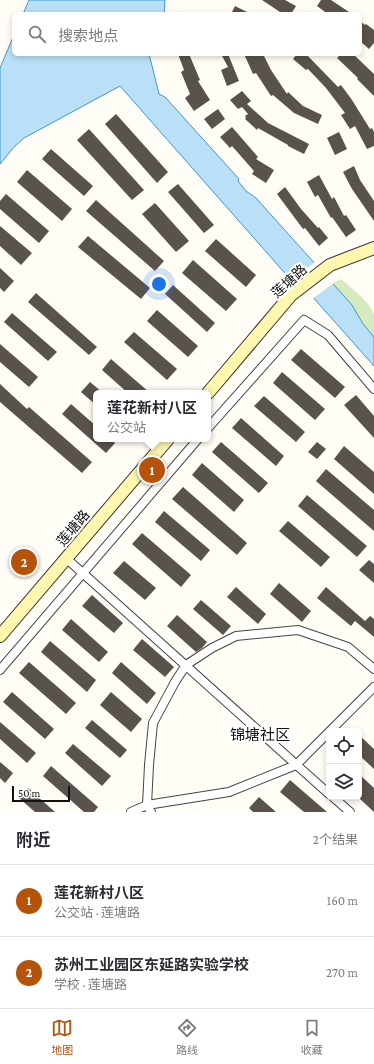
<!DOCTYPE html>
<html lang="zh">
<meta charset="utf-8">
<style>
body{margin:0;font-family:"Crimson Pro","Noto Sans SC",serif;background:#f7f7f7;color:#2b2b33}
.controls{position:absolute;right:12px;bottom:12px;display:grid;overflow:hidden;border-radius:6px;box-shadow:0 2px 6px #0003}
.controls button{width:36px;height:36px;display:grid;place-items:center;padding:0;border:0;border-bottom:1px solid #e1e1e2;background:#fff;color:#2b2b33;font:20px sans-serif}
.scale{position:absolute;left:12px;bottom:10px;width:58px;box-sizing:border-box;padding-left:4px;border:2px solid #111;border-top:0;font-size:11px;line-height:14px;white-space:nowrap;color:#111;-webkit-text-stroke:3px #fff;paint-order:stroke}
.you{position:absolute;left:159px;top:284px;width:14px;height:14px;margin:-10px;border:3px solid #fff;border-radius:50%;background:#1a73e8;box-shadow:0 0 0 6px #1a73e833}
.badge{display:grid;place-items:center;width:26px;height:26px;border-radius:50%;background:#b45309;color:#fff;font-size:13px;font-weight:700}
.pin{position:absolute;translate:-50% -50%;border:2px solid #fff;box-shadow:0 1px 4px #0006}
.popup{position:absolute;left:93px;top:390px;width:118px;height:52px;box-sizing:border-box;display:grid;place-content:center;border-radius:6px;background:#fff;filter:drop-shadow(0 1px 3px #0005);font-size:13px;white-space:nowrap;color:#7c7c81}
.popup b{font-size:15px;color:#2b2b33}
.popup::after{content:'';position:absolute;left:50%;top:100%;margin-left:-8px;border:8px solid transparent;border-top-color:#fff}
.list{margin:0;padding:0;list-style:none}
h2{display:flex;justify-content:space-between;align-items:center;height:52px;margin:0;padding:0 16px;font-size:17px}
h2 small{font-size:13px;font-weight:400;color:#7c7c81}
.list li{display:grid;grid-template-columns:26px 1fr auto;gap:12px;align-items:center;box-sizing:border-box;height:72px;padding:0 16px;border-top:1px solid #e1e1e2}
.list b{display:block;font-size:15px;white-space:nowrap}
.list p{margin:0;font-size:13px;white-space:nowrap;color:#7c7c81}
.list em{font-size:13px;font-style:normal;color:#7c7c81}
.icon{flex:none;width:22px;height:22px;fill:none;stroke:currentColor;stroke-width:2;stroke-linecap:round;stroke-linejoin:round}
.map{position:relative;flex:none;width:374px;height:812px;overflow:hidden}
.search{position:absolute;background:#fff;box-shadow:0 2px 6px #0003;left:12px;right:12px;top:12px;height:44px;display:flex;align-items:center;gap:10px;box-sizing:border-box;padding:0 14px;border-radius:6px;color:#7c7c81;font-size:15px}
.sheet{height:196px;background:#fff}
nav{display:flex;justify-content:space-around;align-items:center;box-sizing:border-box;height:56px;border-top:1px solid #e1e1e2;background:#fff;font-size:11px;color:#7c7c81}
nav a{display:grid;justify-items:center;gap:2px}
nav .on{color:#b45309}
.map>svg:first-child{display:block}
.green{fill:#d5ebbd}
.water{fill:#b9e0f7;stroke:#3f96cf}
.pier{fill:#fffdf5}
.building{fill:#5a524d}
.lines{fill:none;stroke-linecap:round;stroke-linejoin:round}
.street-casing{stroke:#444;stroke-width:10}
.secondary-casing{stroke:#333;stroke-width:14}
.street{stroke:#fff;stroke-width:8}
.secondary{stroke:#fff6b0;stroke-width:12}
.labels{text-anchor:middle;stroke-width:4;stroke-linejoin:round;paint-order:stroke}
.street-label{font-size:14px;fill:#111;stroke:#fff}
.neighbourhood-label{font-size:15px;fill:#111;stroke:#fff}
</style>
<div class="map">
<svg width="374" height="812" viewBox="0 0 374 812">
<rect width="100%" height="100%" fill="#fffdf5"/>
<!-- green -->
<path class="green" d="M 341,279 C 350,287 370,302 374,314 C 374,320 374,330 374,337 L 363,324 L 349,301 L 332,284 Z"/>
<!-- water -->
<g class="water">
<polygon points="29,0 165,0 164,14 23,14"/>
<polygon points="14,35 14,54 149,54 159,94 165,97 239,179 238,181 246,191 256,198 352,305 363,324 374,337 374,366 294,276 290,279 120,86 24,138 14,147 0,164 0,68"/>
</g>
<!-- pier -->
<polygon class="pier" points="315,262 334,283 312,299 294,278"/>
<!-- building -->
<g class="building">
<polygon points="262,0 285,0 296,6 291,14 283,14"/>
<polygon points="321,0 331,0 352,14 328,14 317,6"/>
<polygon points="235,6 251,14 231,14"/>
<polygon points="360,21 365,25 366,24 374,30 374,43 369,49 360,41"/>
<polygon points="178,54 189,54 200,80 198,81 210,100 194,111 185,98 190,94 181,72 184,70"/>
<polygon points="221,54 228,54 239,81 227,86 221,70 228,67"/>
<polygon points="244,54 263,54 271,70 287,94 288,92 303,106 322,115 318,124 294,113 273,95 271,96 256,73 253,74"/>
<polygon points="297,54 306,54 338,87 341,85 352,100 370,129 372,128 374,132 374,146 367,149 355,126 350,129 341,115 345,113 326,88 308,69 306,70 293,59"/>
<polygon points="341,54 353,54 374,74 374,96 357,79 358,78 337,58"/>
<polygon points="242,91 251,101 247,104 268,123 309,144 304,154 288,146 288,145 258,128 257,130 245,119 246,118 245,116 248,114 242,107 238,109 230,100"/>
<polygon points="218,109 225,119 212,129 204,119"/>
<polygon points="116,114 168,172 157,183 105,124"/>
<polygon points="232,127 258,157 256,159 274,170 266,183 252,174 254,171 232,146 230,148 220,137"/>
<polygon points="89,129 144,190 132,200 77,140"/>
<polygon points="339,132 347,149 335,155 327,138"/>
<polygon points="51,149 93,186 84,196 42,159"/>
<polygon points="354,166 360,180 374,201 374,221 352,189 343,172"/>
<polygon points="27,170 72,209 62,221 17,182"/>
<polygon points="319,175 332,199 334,197 344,216 346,215 356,230 346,237 332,217 331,218 318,195 315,197 307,182"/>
<polygon points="178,184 214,225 204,233 168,192"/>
<polygon points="285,187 301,209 318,228 319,227 328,238 319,246 305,228 303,229 277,194"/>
<polygon points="6,194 49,231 39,243 0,209 0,201"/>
<polygon points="96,200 164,261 155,271 86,211"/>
<polygon points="155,203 189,241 176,252 142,214"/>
<polygon points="0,226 32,253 21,265 0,246"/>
<polygon points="88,236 150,288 141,299 78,247"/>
<polygon points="216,239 256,275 246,287 205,251"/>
<polygon points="193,260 237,299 226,311 182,273"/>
<polygon points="0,268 14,281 4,292 0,288"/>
<polygon points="173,285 215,323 207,332 165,294"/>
<polygon points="36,293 97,347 89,355 28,302"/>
<polygon points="157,310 198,346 188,357 147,321"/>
<polygon points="12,313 57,352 48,361 4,322"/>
<polygon points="134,332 177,369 167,380 124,342"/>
<polygon points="0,344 38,377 29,387 0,362"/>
<polygon points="301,349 345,387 335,398 291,360"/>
<polygon points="111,359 150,393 128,393 102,370"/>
<polygon points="282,372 325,409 315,420 273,383"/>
<polygon points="90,382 103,393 96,393 96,405 81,392"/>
<polygon points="0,384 27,409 29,407 92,462 82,473 0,402"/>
<polygon points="356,395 374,416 374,438 344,405"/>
<polygon points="264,396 305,432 296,442 254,406"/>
<polygon points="71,404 96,426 96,439 110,439 115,443 106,453 62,414"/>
<polygon points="241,418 284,456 276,466 232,428"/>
<polygon points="221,442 268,483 259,493 212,452"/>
<polygon points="317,442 326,449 317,459 308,452"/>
<polygon points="344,446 374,472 374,494 334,459"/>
<polygon points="202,463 244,500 234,512 192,475"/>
<polygon points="326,469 374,510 374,531 316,481"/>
<polygon points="183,487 247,543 237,555 172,499"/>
<polygon points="307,495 367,546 357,557 298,506"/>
<polygon points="164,511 210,550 201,561 155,522"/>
<polygon points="288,521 330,557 321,567 279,531"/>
<polygon points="142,533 191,575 181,587 132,544"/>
<polygon points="369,560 374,564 374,583 359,570"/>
<polygon points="124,561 156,588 145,600 113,573"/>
<polygon points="279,583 311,611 302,622 270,594"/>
<polygon points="236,587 266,614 258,624 227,597"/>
<polygon points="326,587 365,621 370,616 374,619 374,637 355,621 351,626 317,598"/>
<polygon points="92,595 123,623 114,633 82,606"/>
<polygon points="201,600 231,626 223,635 193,609"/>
<polygon points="177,615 207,642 202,648 196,652 167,626"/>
<polygon points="71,619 108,652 99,662 62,630"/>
<polygon points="142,639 174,667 165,677 133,650"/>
<polygon points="50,641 96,680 87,692 41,652"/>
<polygon points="29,662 76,703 66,714 19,673"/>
<polygon points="121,662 156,693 147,704 112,673"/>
<polygon points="12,692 54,729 45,739 3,702"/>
<polygon points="111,692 142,719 131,732 100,705"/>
<polygon points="92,720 127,750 120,758 85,728"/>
<polygon points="0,722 36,753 27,763 0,739"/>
<polygon points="359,735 374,749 374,769 359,755"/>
<polygon points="73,744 111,776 102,786 65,753"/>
<polygon points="0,762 13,773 5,783 0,778"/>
<polygon points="51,766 98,807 94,812 84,812 43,776"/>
<polygon points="359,774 374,788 374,812 359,798"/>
<polygon points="290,780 327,812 304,812 280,792"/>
<polygon points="28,788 55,812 35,812 19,798"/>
<polygon points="259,797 276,812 253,812 249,808"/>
</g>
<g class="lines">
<!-- street casing -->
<g class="street-casing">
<g id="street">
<polyline points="208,428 304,320 328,335 374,389"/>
<polyline points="67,559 329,794"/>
<polyline points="0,670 198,439"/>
<polyline points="330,731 374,687"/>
<polyline points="333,797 350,812"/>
<polyline points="131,812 147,805 149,765 153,723 175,682 186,665 212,648 236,636 298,630 348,647 374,669"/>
<polyline points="151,812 147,805 229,792 296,765 329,732"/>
</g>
</g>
<!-- secondary casing -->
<g class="secondary-casing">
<g id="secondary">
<polyline points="208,393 291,295 330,265 374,248"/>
<polyline points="0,636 168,439"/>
</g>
</g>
<!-- street -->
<use href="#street" class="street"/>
<!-- secondary -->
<use href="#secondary" class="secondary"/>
</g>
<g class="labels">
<!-- street labels -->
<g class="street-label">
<text transform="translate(289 281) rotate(-42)" y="5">莲塘路</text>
<text transform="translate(73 528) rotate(-50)" y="5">莲塘路</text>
</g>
<!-- neighbourhood labels -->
<g class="neighbourhood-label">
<text x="260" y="740">锦塘社区</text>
</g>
</g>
</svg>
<div class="controls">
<button><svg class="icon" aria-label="locate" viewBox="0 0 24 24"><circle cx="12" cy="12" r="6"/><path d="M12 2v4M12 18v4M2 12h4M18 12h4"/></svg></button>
<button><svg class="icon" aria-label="layers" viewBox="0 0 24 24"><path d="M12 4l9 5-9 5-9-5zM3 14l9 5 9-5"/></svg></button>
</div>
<div class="scale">50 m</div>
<div class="you"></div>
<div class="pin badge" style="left:152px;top:470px">1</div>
<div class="popup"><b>莲花新村八区</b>公交站</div>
<div class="pin badge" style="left:24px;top:562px">2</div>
<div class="search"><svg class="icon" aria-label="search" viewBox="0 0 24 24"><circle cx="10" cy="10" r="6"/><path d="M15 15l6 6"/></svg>搜索地点</div>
</div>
<section class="sheet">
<h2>附近<small>2个结果</small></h2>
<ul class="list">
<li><span class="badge">1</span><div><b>莲花新村八区</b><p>公交站 · 莲塘路</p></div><em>160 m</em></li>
<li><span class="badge">2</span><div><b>苏州工业园区东延路实验学校</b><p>学校 · 莲塘路</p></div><em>270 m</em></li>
</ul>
</section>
<nav>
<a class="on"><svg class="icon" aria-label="map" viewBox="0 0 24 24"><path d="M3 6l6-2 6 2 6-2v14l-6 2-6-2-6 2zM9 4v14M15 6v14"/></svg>地图</a>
<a><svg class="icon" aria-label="directions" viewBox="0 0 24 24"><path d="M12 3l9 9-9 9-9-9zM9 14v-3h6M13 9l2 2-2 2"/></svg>路线</a>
<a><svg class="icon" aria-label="saved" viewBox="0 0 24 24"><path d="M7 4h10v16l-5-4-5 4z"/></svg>收藏</a>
</nav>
